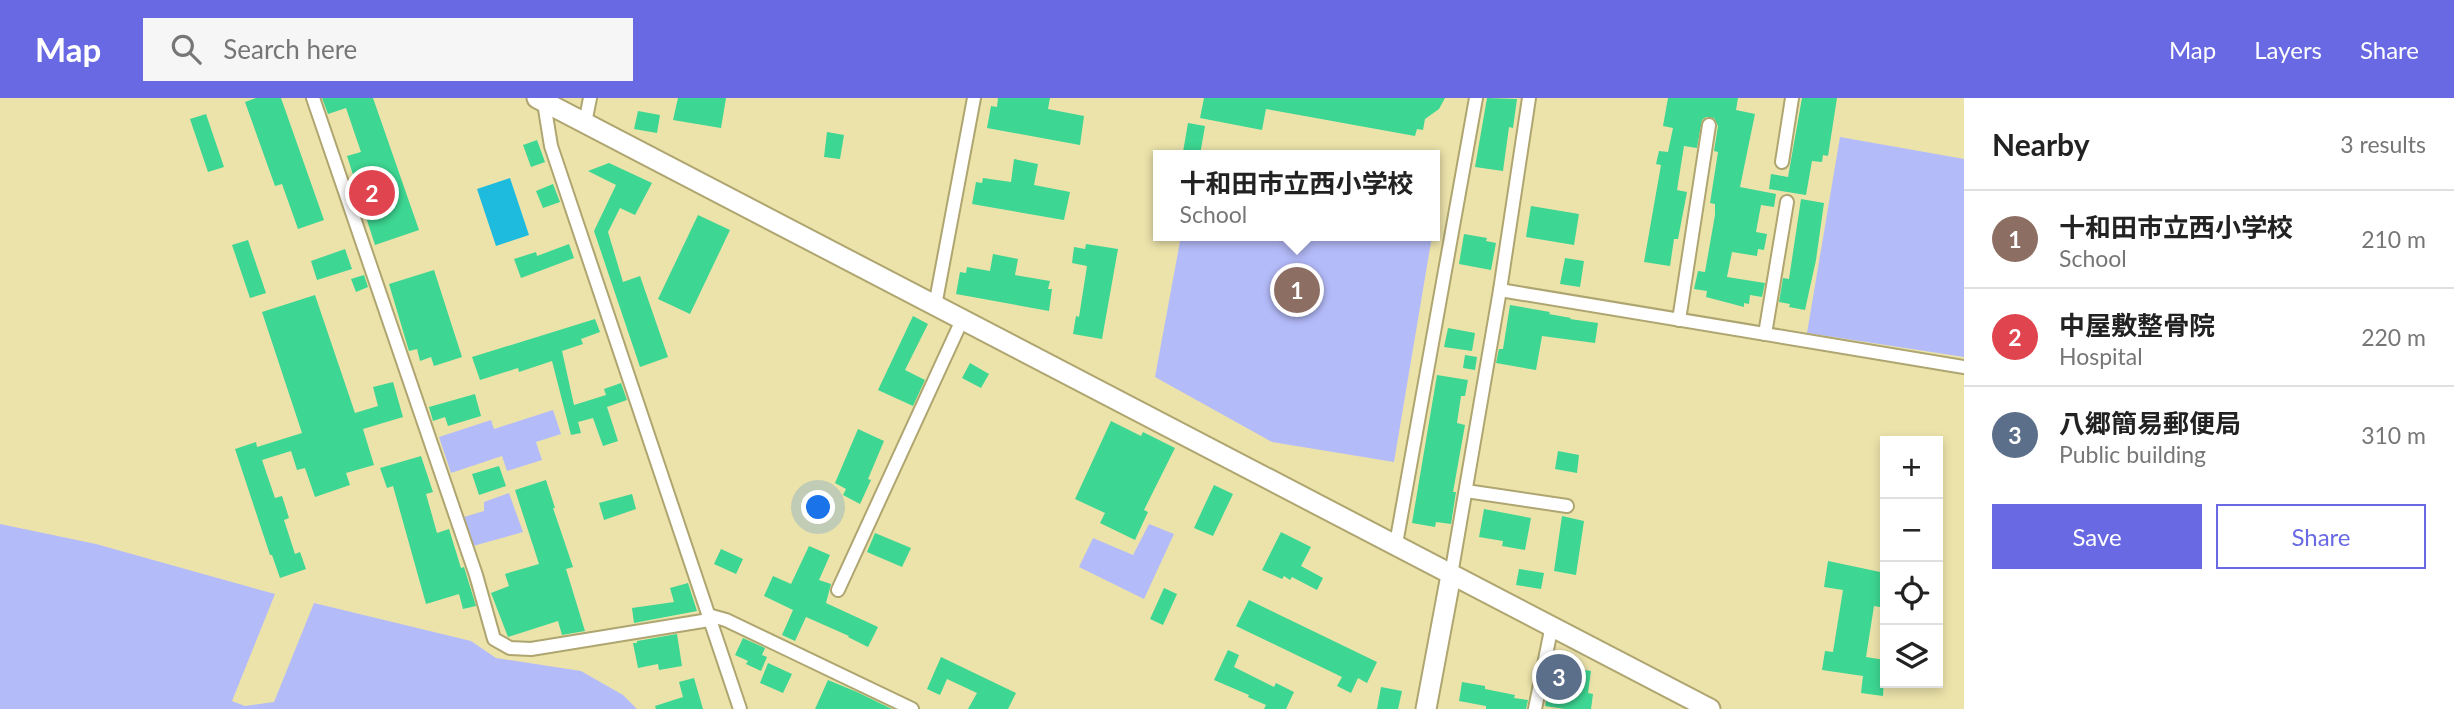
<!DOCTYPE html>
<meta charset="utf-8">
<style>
body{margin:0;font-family:Lato,"Noto Sans JP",sans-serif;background:#f6f6f6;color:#222}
.controls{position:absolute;right:21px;bottom:21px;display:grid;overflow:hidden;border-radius:0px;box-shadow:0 4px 10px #0003}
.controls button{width:63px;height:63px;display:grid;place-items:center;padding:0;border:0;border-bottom:2px solid #e0e0e0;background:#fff;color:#222;font:35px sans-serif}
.you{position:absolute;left:819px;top:410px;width:24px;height:24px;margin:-18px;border:5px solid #fff;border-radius:50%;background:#1a73e8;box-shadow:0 0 0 10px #1a73e833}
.badge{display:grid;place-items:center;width:46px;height:46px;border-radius:50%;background:#6969e3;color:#fff;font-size:23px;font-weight:700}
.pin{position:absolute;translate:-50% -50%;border:4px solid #fff;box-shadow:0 2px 7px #0006}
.popup{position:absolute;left:1153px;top:52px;width:287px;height:91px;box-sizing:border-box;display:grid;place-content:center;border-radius:0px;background:#fff;filter:drop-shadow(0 2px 5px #0005);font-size:23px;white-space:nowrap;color:#767676}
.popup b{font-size:26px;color:#222}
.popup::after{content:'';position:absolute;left:50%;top:100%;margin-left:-14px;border:14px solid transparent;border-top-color:#fff}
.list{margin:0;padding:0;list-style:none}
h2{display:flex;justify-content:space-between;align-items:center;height:91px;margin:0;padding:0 28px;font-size:30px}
h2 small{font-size:23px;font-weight:400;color:#767676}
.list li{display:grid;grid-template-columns:46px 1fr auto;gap:21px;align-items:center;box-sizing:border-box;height:98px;padding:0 28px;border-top:2px solid #e0e0e0}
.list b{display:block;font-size:26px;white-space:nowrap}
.list p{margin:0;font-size:23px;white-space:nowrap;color:#767676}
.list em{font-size:23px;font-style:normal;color:#767676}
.actions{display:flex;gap:14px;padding:21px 28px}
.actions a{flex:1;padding:16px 0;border:2px solid #6969e3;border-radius:0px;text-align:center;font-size:24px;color:#6969e3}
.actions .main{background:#6969e3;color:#fff}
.icon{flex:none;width:38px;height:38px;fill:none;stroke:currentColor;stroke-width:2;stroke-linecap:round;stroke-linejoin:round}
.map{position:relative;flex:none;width:1964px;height:611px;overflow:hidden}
header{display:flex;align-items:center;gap:42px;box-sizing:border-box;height:98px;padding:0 35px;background:#6969e3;color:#fff}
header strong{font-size:33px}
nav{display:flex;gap:38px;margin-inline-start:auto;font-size:24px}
.search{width:490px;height:63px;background:#f6f6f6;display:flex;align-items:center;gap:18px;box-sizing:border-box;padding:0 24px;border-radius:0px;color:#767676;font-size:26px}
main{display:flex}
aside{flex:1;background:#fff}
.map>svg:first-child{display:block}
.green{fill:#b4bbf9}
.water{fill:#1ebbdf}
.building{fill:#3dd692}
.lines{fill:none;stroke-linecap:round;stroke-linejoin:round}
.street-casing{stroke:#afa570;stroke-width:16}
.secondary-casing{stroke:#afa570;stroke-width:23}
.street{stroke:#fff;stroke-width:12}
.secondary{stroke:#fff;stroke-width:19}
</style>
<header>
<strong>Map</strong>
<div class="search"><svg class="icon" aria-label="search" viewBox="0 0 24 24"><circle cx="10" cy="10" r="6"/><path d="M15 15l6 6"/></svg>Search here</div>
<nav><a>Map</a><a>Layers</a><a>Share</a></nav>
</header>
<main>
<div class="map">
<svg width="1964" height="611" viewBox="0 0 1964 611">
<rect width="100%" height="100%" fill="#ece3ab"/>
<!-- green -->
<g class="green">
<polygon points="1840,39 1964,61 1964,259 1807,235"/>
<polygon points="1181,138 1432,138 1394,364 1272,344 1155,279"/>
<polygon points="553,312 561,336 536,344 542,362 507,373 502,358 451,375 439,339 491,322 494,331"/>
<polygon points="509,395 523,434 473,448 464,419 484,413 484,404"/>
<polygon points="0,426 96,446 275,496 232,603 245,608 274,604 314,505 471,543 496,560 581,573 623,597 637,611 0,611"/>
<polygon points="1149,426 1174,436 1144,501 1079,469 1093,440 1133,457"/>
</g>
<!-- water -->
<polygon class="water" points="510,80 529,137 496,148 477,91"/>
<!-- building -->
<g class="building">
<polygon points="256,0 281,0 324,122 298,131 282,86 275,88 245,4"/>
<polygon points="322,0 373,0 419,132 375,147 365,116 371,114 362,85 356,86 347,58 361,54 346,10 328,16"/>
<polygon points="678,0 726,0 721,30 673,22"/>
<polygon points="998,0 1050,0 1048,11 1084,18 1080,47 987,30 991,8 997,9"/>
<polygon points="1204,0 1445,0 1439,11 1425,21 1423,32 1417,31 1415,38 1266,11 1262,32 1200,20"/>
<polygon points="1487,0 1517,1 1513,30 1509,29 1503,73 1475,69"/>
<polygon points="1668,0 1738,0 1736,12 1755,16 1740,89 1776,96 1774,109 1761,107 1756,134 1767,136 1764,152 1758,151 1757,158 1732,154 1727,179 1765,185 1762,199 1750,197 1749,206 1744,205 1744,209 1706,199 1707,193 1694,191 1698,173 1705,174 1715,117 1715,106 1710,105 1718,54 1714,53 1718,28 1714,20 1706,19 1702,22 1697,50 1684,48 1677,92 1687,94 1678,141 1674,141 1670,168 1644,164 1661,67 1656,66 1659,53 1668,54 1673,30 1663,28"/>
<polygon points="1802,0 1837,0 1828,58 1823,57 1822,64 1812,63 1806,97 1769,91 1771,76 1788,79"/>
<polygon points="638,13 660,17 657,35 634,31"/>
<polygon points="206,16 224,69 208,74 190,21"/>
<polygon points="1188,25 1205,28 1200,57 1183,54"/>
<polygon points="827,34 844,37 840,61 824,59"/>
<polygon points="537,42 545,64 531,69 523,47"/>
<polygon points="1014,61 1038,66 1034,87 1070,94 1064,122 972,106 976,84 982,85 983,80 1011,84"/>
<polygon points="609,65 652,85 635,117 620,110 608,134 623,184 640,178 668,259 640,269 594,133 616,87 588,73"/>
<polygon points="553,86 560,104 543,110 536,93"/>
<polygon points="1801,101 1824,105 1816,162 1805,212 1789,209 1790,206 1779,204 1783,180 1789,181"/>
<polygon points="1531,108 1579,116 1574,147 1526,139"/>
<polygon points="698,117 730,132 690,216 658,201"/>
<polygon points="1464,136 1487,140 1486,143 1496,145 1491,172 1459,166"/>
<polygon points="248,142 266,195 250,200 232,147"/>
<polygon points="569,146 574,160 521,180 514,161 536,154 537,158"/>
<polygon points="1086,146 1118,151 1102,241 1073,236 1076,218 1079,219 1087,168 1072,165 1074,149 1085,151"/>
<polygon points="345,151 352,171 317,182 311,163"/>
<polygon points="993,156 1018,161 1015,177 1050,183 1048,191 1052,191 1049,213 956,196 960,174 966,175 967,169 990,173"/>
<polygon points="1565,160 1584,163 1580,189 1560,186"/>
<polygon points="434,172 462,259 434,268 431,259 420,263 417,251 409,253 389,186"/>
<polygon points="364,177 368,189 356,194 351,181"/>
<polygon points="315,197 355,315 378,308 373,289 393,284 403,319 363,331 374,367 346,375 350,387 315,399 305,370 297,372 291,353 262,362 275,400 282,398 289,420 284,422 295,456 300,454 306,471 280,480 272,457 270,457 235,351 256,344 257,349 302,335 262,214"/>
<polygon points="1510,207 1550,214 1549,216 1571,220 1570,221 1598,225 1595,245 1542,238 1536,272 1496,265 1499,251 1503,251"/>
<polygon points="913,218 928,226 905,272 925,282 913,308 878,292"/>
<polygon points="595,221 600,234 581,241 583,246 562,253 574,307 606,297 604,291 621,285 627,302 607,309 618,343 603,348 593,320 578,324 581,335 571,337 552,263 519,274 518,270 480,282 472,259"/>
<polygon points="1448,230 1475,235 1472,253 1444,249"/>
<polygon points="1465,257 1477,259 1475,272 1463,270"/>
<polygon points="970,265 989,276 981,290 962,280"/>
<polygon points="1437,277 1468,282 1465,298 1461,298 1457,325 1465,327 1453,394 1456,394 1451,426 1436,424 1435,429 1412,425"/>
<polygon points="475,296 481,318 448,328 445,319 433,323 429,309"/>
<polygon points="1111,323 1141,338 1143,334 1175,350 1144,412 1148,414 1135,442 1100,425 1105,415 1075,401"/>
<polygon points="858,331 884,343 868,381 871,382 860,406 843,397 846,391 835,385"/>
<polygon points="1558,353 1579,357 1577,375 1555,371"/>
<polygon points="421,358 433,394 426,396 437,435 449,431 461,470 464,469 476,508 463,511 459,496 426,506 393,388 387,390 380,370"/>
<polygon points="499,368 506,388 479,397 472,376"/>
<polygon points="546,382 555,410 553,410 573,469 566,471 585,533 562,537 558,523 508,539 491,495 509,488 505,476 539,466 515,392"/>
<polygon points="1214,387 1233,396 1213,438 1194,430"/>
<polygon points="632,396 636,411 604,422 599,405"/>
<polygon points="1484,411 1531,420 1525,452 1502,448 1503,443 1479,439"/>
<polygon points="1562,418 1584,423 1576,477 1554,473"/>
<polygon points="1281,434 1311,449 1301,468 1323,480 1317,492 1292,479 1290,482 1284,478 1282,481 1262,472"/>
<polygon points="875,435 911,450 902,469 867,454"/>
<polygon points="809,448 830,457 819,482 831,486 826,505 878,529 868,549 848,539 849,538 806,519 795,543 782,537 793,512 764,498 773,478 791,486"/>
<polygon points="721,451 743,461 736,476 714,466"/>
<polygon points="1828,463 1885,475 1885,510 1874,508 1866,559 1885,562 1883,598 1861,595 1863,578 1822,572 1825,553 1833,554 1843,492 1824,489"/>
<polygon points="1519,471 1544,475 1541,491 1516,487"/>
<polygon points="688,485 697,513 634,525 632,510 674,504 670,490"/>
<polygon points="1164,490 1177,496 1163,527 1150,521"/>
<polygon points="1249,502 1377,564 1367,585 1358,580 1351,595 1337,588 1342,579 1236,528"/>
<polygon points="677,536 682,568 659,572 658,566 638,570 633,545 637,545 637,543"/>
<polygon points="743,540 765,550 762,557 767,559 761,573 746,566 748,563 735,557"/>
<polygon points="1228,552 1239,557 1234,569 1274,589 1276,585 1294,594 1286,611 1264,611 1266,607 1248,599 1249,597 1214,582"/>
<polygon points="941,559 1016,595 1008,611 968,611 977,595 947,581 940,597 927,591"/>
<polygon points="768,565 792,576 783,595 760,585"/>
<polygon points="1553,566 1591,573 1588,595 1593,596 1591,611 1565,611 1545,608"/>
<polygon points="694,580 703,611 656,611 655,608 683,599 679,584"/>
<polygon points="828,582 857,594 892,611 815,611"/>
<polygon points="1462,584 1485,588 1485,591 1515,597 1514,600 1528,602 1526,611 1486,611 1486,608 1459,603"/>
<polygon points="1381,589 1402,593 1398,611 1377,611"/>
</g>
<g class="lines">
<!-- street casing -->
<g class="street-casing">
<g id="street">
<polyline points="313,0 476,477 494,541 510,550 531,551 709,522"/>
<polyline points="544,5 551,48 740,611"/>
<polyline points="585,25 590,0"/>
<polyline points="1782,64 1792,0"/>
<polyline points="1500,192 1964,269"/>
<polyline points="935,208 974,0"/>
<polyline points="1679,222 1709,27"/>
<polyline points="1765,236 1787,104"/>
<polyline points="1466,393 1567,408"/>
<polyline points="1396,446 1476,0"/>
<polyline points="1451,477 1500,192 1529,0"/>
<polyline points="838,492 962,222"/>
<polyline points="708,517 726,522 912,611"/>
<polyline points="1535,611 1552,527"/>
</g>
</g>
<!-- secondary casing -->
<g class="secondary-casing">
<g id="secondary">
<polyline points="537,0 1710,611"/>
<polyline points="1426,611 1451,477"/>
</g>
</g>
<!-- street -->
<use href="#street" class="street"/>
<!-- secondary -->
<use href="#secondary" class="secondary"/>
</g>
</svg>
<div class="controls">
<button>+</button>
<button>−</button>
<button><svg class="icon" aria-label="locate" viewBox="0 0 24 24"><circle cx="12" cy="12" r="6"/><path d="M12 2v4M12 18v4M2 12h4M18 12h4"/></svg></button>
<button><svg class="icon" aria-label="layers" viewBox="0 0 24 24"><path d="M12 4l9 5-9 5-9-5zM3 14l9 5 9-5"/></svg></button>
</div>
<div class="you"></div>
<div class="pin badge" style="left:1297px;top:192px;background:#8d6e63">1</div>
<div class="popup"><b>十和田市立西小学校</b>School</div>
<div class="pin badge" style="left:372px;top:95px;background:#e0444e">2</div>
<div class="pin badge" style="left:1559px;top:579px;background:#5c6f8a">3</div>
</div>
<aside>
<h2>Nearby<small>3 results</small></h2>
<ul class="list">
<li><span class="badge" style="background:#8d6e63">1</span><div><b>十和田市立西小学校</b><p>School</p></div><em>210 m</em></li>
<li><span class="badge" style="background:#e0444e">2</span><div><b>中屋敷整骨院</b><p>Hospital</p></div><em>220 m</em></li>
<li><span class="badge" style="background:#5c6f8a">3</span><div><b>八郷簡易郵便局</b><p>Public building</p></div><em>310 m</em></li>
</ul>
<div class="actions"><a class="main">Save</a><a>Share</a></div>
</aside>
</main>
